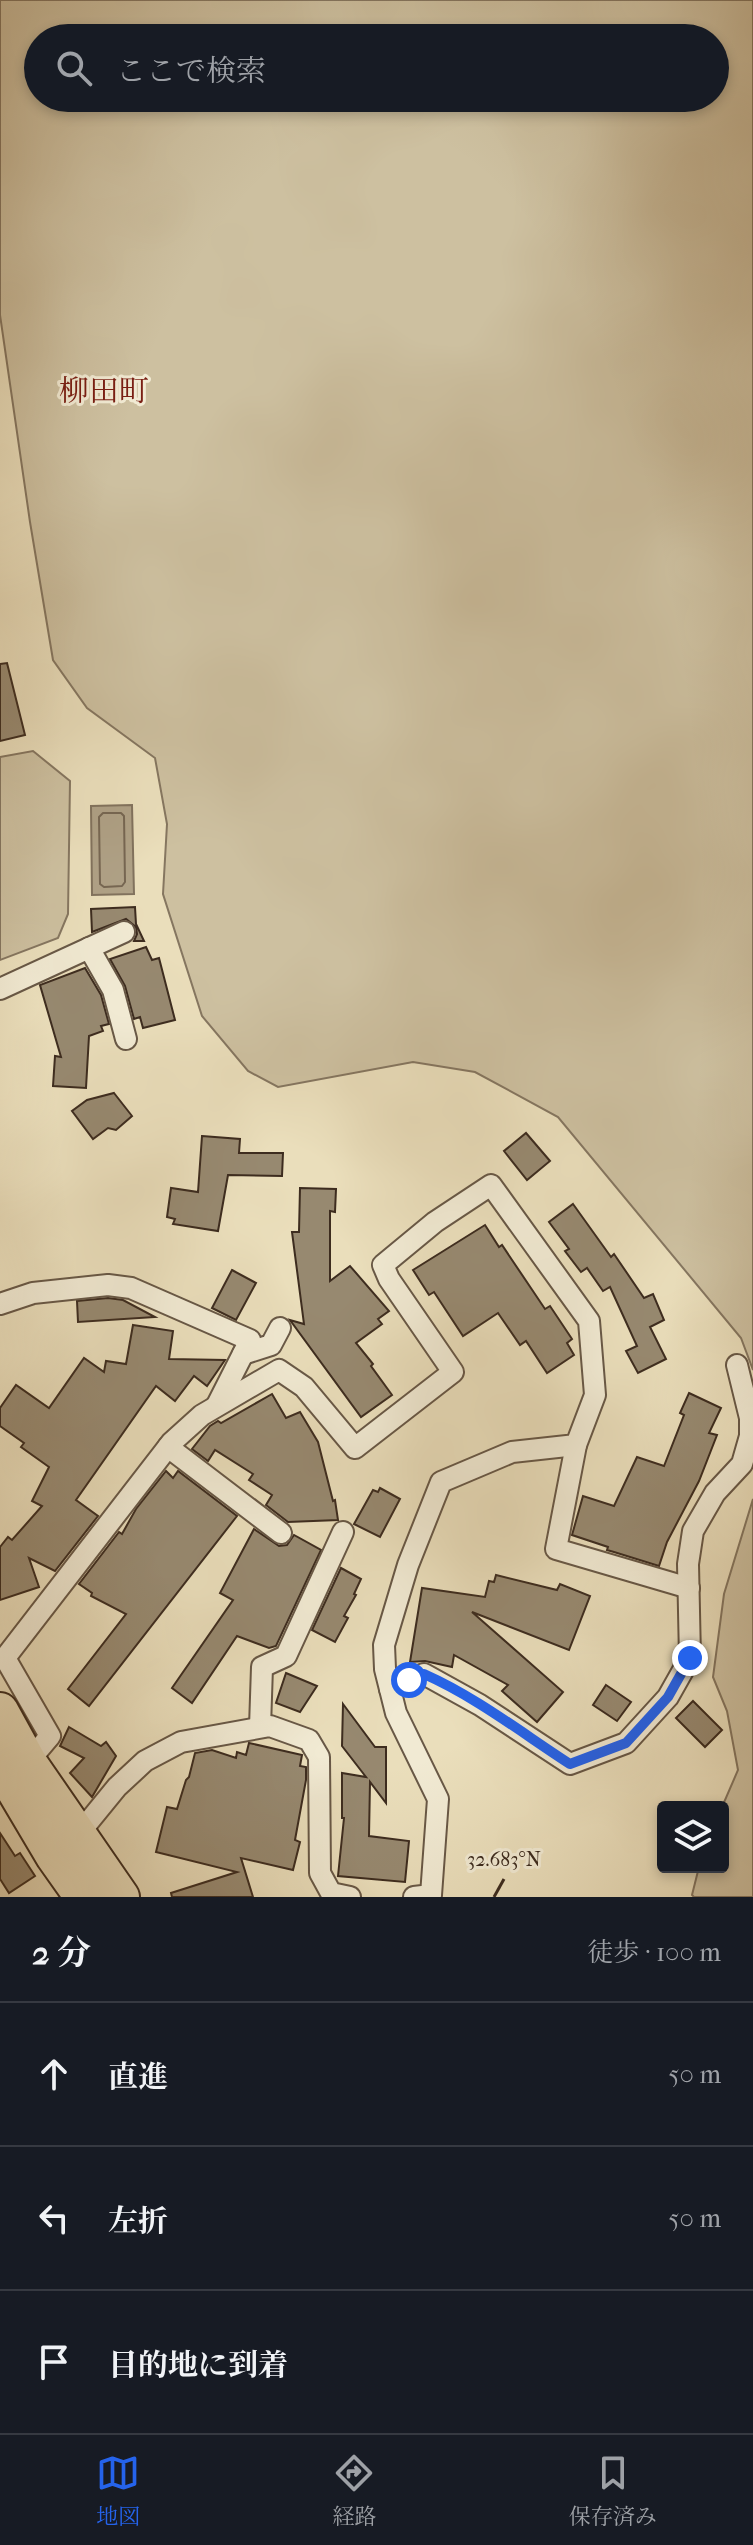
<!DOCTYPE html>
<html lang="ja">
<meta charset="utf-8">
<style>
body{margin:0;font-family:"IM FELL French Canon","Noto Serif JP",serif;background:#242831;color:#f1f3f6}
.controls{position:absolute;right:24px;bottom:24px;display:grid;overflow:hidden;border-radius:8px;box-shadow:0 4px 12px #0003}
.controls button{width:72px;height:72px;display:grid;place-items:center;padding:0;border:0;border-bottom:2px solid #363941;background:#171b24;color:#f1f3f6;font:40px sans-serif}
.stop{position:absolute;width:24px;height:24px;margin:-18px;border:6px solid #2563eb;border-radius:50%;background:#fff}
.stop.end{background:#2563eb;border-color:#fff;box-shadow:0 2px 8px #0008}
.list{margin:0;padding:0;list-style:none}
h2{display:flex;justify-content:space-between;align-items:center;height:104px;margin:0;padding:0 32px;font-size:34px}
h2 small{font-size:26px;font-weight:400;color:#9ea1a6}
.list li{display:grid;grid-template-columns:52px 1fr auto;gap:24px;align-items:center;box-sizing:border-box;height:144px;padding:0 32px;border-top:2px solid #363941}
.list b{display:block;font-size:30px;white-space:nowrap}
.list em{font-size:26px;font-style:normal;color:#9ea1a6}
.icon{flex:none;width:44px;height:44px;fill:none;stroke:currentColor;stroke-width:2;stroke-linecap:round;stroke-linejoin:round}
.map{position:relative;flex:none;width:753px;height:1897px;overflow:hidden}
.search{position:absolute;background:#171b24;box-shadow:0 4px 12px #0003;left:24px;right:24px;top:24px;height:88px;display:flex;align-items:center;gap:20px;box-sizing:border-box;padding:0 28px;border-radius:44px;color:#9ea1a6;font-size:30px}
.sheet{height:536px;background:#171b24}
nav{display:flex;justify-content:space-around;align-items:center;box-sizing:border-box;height:112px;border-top:2px solid #363941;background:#171b24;font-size:22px;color:#9ea1a6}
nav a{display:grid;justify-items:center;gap:4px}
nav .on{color:#2563eb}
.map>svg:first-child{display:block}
.green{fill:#cdc0a0;stroke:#857660;stroke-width:2;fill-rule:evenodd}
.water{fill:#afa186;stroke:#81725d;stroke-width:2}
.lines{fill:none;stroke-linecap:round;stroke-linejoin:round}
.shore{stroke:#766652;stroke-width:2}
.building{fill:#978970;stroke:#3d2c1f;stroke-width:2}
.street-casing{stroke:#685846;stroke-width:24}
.highway-casing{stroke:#3d2c1f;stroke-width:40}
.street{stroke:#f1ead3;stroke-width:20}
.highway{stroke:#eadebb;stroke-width:36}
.route{stroke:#2563eb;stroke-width:10}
.ticks{fill:none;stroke:#3d2c1f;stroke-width:3}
.labels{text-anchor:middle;stroke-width:6;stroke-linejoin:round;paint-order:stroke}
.quarter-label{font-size:30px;fill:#7a1f14;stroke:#f1ead3}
.ticks-label{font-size:20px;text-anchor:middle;fill:#3d2c1f;stroke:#f1ead3;stroke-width:6;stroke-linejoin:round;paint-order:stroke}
</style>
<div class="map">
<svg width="753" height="1897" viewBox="0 0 753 1897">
<rect width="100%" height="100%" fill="#eadebb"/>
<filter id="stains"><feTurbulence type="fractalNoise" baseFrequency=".0025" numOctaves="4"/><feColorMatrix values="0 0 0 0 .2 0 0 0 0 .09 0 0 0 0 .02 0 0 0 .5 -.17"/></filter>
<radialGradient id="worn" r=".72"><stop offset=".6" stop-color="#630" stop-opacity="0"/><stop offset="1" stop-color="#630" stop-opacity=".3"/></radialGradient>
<!-- green -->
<g class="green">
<path d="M 0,0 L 753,0 L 753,1370 L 741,1338 L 558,1117 L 475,1072 L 413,1062 L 278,1087 L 248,1071 L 202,1016 L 163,894 L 167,824 L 155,758 L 87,708 L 53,660 L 30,522 L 0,315 ZM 38,38 L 715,38 L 715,98 L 38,98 Z"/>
<polygon points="33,751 70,781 68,914 58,938 0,960 0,757"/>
<polygon points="753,1499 753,1897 694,1897 692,1895 699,1867 723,1867 722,1807 738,1770 727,1711 713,1677 724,1594"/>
</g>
<!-- water -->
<polygon class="water" points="132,805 134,894 92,895 91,806"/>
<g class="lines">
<!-- shore -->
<polygon class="shore" points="103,813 121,813 124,816 125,882 122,886 104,887 100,884 99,817"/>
</g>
<!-- building -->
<g class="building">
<polygon points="7,663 25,735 0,741 0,664"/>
<polygon points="135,907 136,924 144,941 134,941 137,934 136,927 126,919 92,932 91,909"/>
<polygon points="146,947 152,960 159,958 175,1020 143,1028 140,1017 134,1019 125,986 110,959"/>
<polygon points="85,968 101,995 109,1024 101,1026 103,1031 89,1036 86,1088 53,1086 55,1056 61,1057 40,985"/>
<polygon points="114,1093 132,1116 116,1130 108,1128 93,1139 72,1111 87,1100"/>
<polygon points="526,1133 550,1161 527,1180 504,1151"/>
<polygon points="202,1136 240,1139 239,1153 283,1153 282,1176 228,1175 218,1231 173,1224 175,1219 167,1217 171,1188 198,1192"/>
<polygon points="300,1188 336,1189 335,1212 330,1211 330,1281 350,1266 389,1311 378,1319 382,1324 356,1343 373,1364 371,1366 392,1395 361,1417 290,1320 304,1324 292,1232 299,1232"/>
<polygon points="573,1204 611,1257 614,1254 644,1298 653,1294 664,1320 650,1327 666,1359 638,1373 626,1351 637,1346 610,1287 603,1291 587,1268 581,1272 565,1251 569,1249 549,1222"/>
<polygon points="485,1225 499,1247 502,1245 545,1309 550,1306 572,1339 567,1343 574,1355 547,1373 526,1341 520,1345 498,1313 463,1336 434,1292 429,1295 413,1270"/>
<polygon points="232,1270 256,1283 236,1320 212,1308"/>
<polygon points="108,1298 123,1300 155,1317 78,1322 77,1301"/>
<polygon points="133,1325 173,1331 169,1359 225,1360 207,1386 194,1376 175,1401 156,1386 76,1500 98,1516 55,1571 29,1558 39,1587 0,1600 0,1547 8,1537 12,1540 42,1506 32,1501 49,1467 21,1447 24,1443 0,1426 0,1408 16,1385 49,1408 84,1358 104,1372 106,1361 126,1364"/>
<polygon points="689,1393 721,1408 709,1433 717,1435 699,1481 667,1542 659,1566 614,1552 607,1550 608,1547 572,1535 583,1496 614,1506 637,1457 664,1466 684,1415 680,1413"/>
<polygon points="272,1394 286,1418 300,1412 318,1442 333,1501 335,1500 338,1520 288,1522 266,1505 272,1495 249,1480 253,1474 215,1450 208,1461 192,1449 210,1426 218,1421 221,1423"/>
<polygon points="166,1471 173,1478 178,1471 237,1516 89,1706 68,1689 126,1614 91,1596 92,1593 79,1584 119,1532 122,1534 136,1509"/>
<polygon points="380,1488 400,1499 380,1537 354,1524 373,1490 378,1492"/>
<polygon points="254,1529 279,1546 287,1545 294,1535 321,1550 276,1646 269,1648 237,1636 192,1703 172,1688 233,1600 220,1593"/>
<polygon points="341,1568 361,1579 354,1594 356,1595 344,1616 348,1618 335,1642 312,1630"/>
<polygon points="496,1575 557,1590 560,1584 590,1596 569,1650 472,1612 563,1692 537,1722 502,1691 508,1685 454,1655 452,1667 425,1661 410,1662 422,1588 485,1597 489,1581 494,1582"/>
<polygon points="286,1673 317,1686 300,1712 276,1703"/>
<polygon points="606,1685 631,1702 617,1721 593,1705"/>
<polygon points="693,1701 722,1730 705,1747 676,1718"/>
<polygon points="343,1704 375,1747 386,1747 386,1803 370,1782 369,1836 409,1841 405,1882 338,1876 344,1818 342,1818 342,1773 366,1777 342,1746"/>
<polygon points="69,1727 101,1746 106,1742 116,1756 92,1797 70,1773 84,1758 60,1746"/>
<polygon points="249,1743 302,1755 300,1766 306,1767 306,1780 295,1840 300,1842 293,1870 241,1858 253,1897 172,1897 171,1893 237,1872 156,1852 167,1807 177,1809 186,1780 189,1777 195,1753 212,1750 236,1758 237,1752 246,1755"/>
<polygon points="0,1833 15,1856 20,1853 35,1876 9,1893 0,1879"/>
</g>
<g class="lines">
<!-- street casing -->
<g class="street-casing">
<g id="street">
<polyline points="89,948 113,990 126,1039"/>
<polyline points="0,989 124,932"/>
<polyline points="0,1304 33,1293 108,1285 131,1288 250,1340 217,1405"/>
<polyline points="243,1354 271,1345 280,1328"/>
<polyline points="576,1445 556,1549 689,1588"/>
<polyline points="168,1447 281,1533"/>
<polyline points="260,1727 262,1667 286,1656 343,1532"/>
<polyline points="28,1762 50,1736 5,1658 171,1443 202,1415 279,1370 304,1387 355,1448 453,1372 389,1279 383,1265 435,1222 491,1185 589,1321 595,1395 576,1445 512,1452 441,1482 408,1565 384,1645 385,1669 390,1689"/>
<polyline points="77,1836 117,1787 145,1761 181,1742 270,1726 309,1740 319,1757 320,1873 331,1893 350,1897"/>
<polyline points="414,1897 431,1895 438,1799 396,1713 390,1689 424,1674 480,1705 570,1764 626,1743 668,1697 690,1658 688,1564 693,1531 715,1493 742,1464 750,1436 750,1418 737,1365"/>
</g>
</g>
<!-- highway casing -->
<g class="highway-casing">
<g id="highway">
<polyline points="0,1711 28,1762 121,1897"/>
<polyline points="0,1765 54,1856 83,1897"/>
</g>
</g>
<!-- street -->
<use href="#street" class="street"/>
<!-- highway -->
<use href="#highway" class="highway"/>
</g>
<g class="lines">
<!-- route -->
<path class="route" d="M 409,1680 L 424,1674 C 476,1697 522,1733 570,1764 L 626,1743 L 668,1697 L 690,1658"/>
</g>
<!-- ticks -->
<path class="ticks" d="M 494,1897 L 504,1879"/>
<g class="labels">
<!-- quarter labels -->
<g class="quarter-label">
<text x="104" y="401">柳田町</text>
</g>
</g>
<g class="ticks-label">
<text x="504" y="1866">32.683°N</text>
</g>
<rect width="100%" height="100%" filter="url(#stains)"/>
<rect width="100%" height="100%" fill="url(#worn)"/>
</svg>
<div class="controls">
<button><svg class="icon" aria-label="layers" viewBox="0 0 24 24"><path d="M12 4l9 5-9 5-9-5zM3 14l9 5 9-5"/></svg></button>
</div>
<div class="stop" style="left:409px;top:1680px"></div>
<div class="stop end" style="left:690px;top:1658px"></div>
<div class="search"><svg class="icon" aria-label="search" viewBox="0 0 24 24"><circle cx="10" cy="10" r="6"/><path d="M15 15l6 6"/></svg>ここで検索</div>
</div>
<section class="sheet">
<h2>2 分<small>徒歩 · 100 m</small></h2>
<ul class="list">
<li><svg class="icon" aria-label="ahead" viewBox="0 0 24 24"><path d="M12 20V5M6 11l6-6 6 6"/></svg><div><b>直進</b></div><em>50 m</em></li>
<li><svg class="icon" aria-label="left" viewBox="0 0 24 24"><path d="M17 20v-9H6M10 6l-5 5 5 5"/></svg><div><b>左折</b></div><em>50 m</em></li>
<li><svg class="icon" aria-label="arrive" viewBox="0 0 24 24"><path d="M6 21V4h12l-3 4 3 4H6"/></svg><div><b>目的地に到着</b></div></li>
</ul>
</section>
<nav>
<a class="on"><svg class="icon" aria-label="map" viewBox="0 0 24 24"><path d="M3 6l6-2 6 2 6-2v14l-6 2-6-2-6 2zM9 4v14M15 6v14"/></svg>地図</a>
<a><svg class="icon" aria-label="directions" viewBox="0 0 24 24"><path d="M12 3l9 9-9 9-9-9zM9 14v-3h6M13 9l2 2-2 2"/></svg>経路</a>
<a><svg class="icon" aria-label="saved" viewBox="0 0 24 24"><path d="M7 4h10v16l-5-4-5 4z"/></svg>保存済み</a>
</nav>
